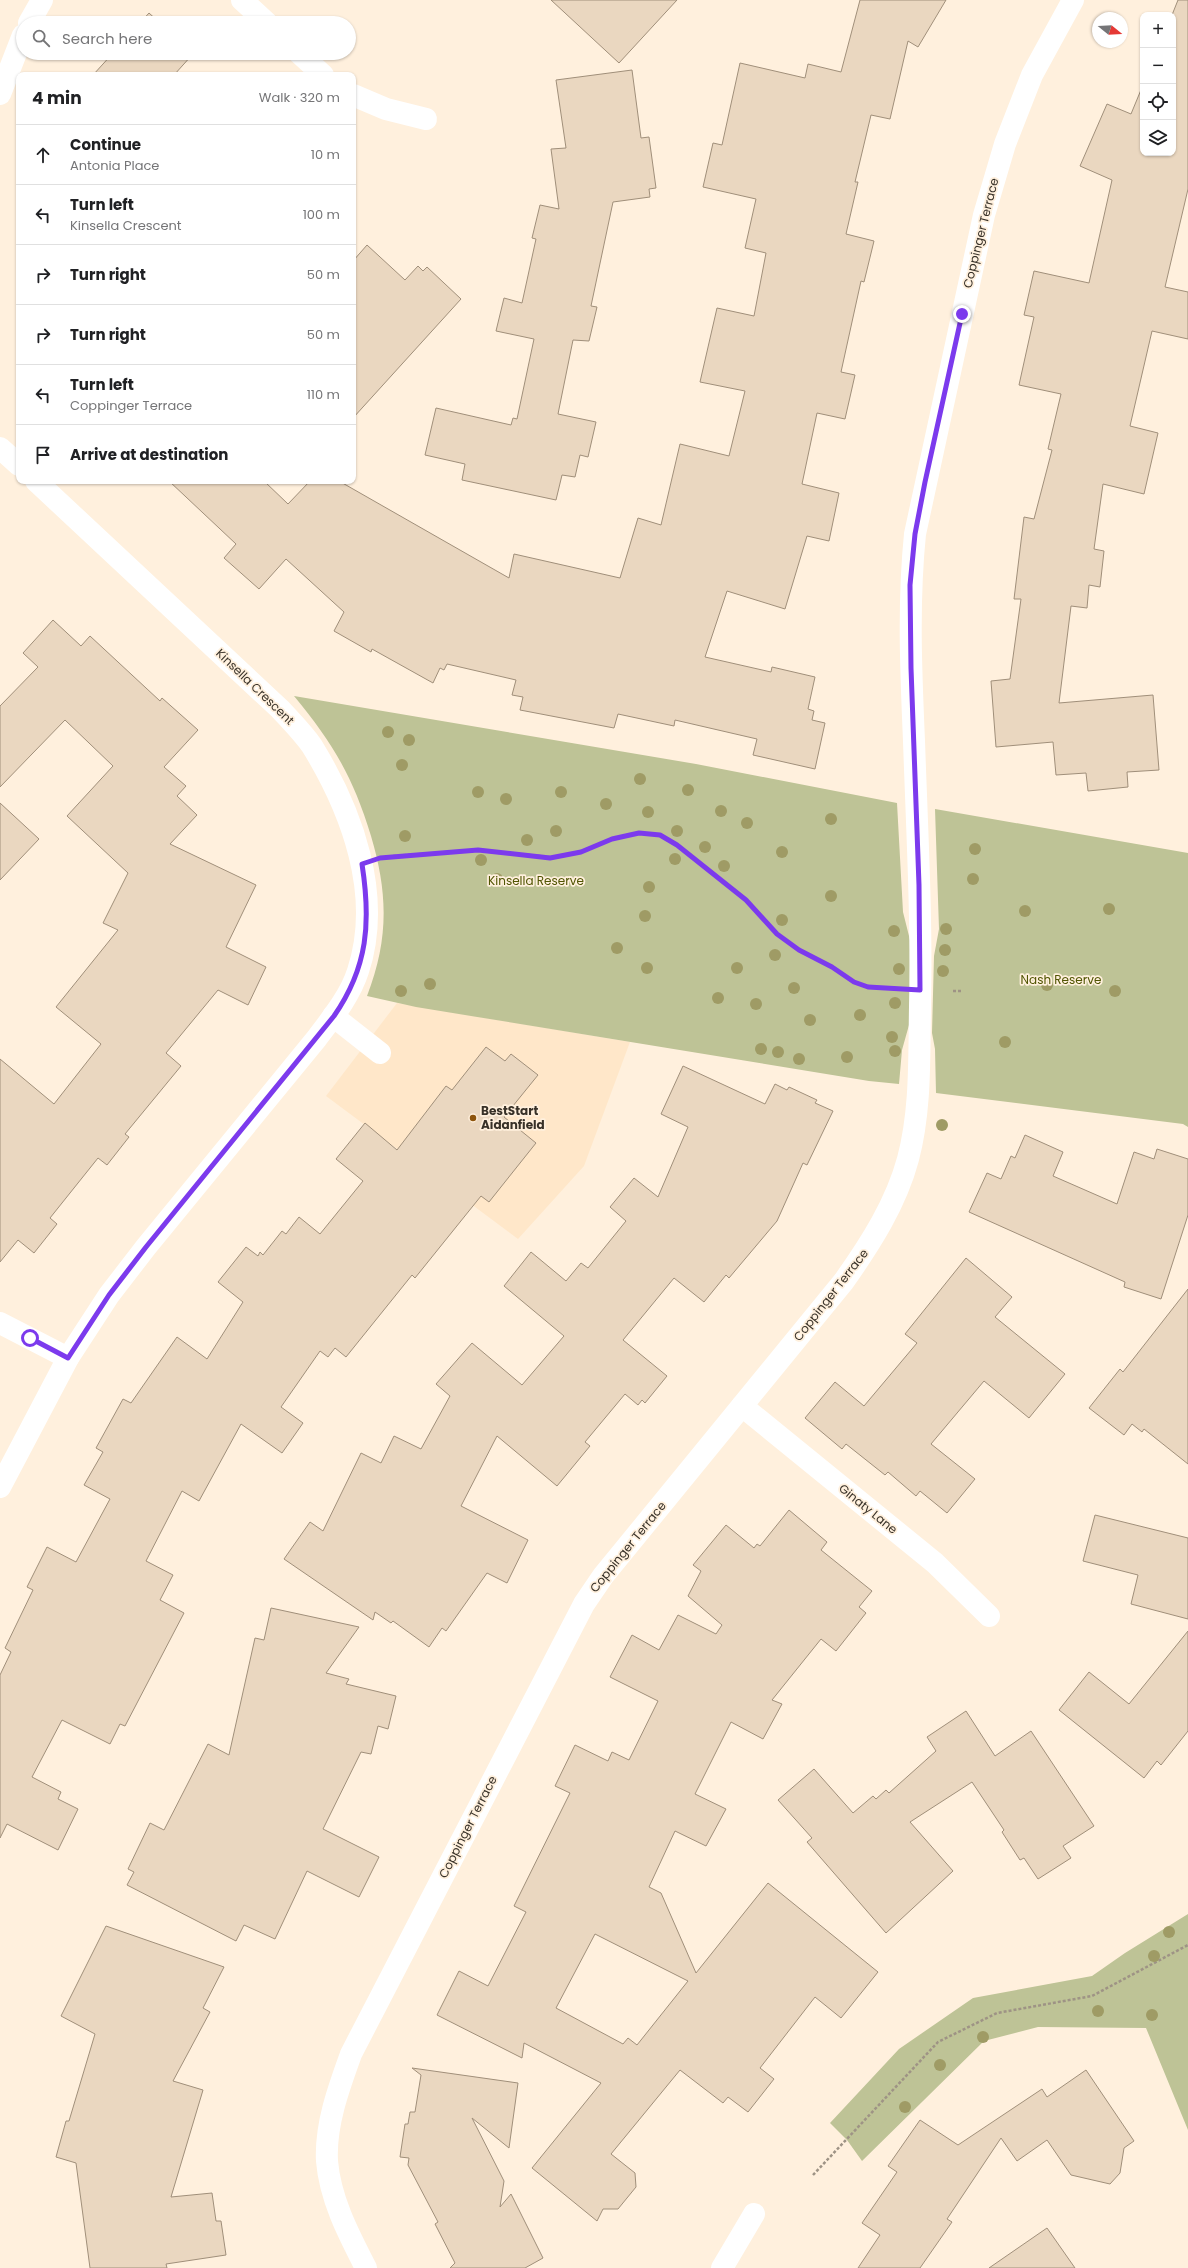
<!DOCTYPE html>
<meta charset="utf-8">
<style>
body{margin:0;font-family:Poppins,sans-serif;background:#f6f6f6;color:#202124}
.controls{position:absolute;right:12px;top:12px;display:grid;overflow:hidden;border-radius:8px;box-shadow:0 1px 3px #0004}
.controls button{width:36px;height:36px;display:grid;place-items:center;padding:0;border:0;border-bottom:1px solid #e0e0e0;background:#fff;color:#202124;font:20px sans-serif}
.compass{position:absolute;left:1092px;top:12px;width:36px;height:36px;border-radius:50%;background:#fff;box-shadow:0 1px 3px #0004;rotate:108deg}
.stop{position:absolute;width:12px;height:12px;margin:-9px;border:3px solid #7c3aed;border-radius:50%;background:#fff}
.stop.end{background:#7c3aed;border-color:#fff;box-shadow:0 1px 4px #0008}
.list{margin:0;padding:0;list-style:none}
h2{display:flex;justify-content:space-between;align-items:center;height:52px;margin:0;padding:0 16px;font-size:17px}
h2 small{font-size:13px;font-weight:400;color:#757577}
.list li{display:grid;grid-template-columns:26px 1fr auto;gap:12px;align-items:center;box-sizing:border-box;height:60px;padding:0 16px;border-top:1px solid #e0e0e0}
.list b{display:block;font-size:15px;white-space:nowrap}
.list p{margin:0;font-size:13px;white-space:nowrap;color:#757577}
.list em{font-size:13px;font-style:normal;color:#757577}
.icon{flex:none;width:22px;height:22px;fill:none;stroke:currentColor;stroke-width:2;stroke-linecap:round;stroke-linejoin:round}
.map{position:relative;flex:none;width:1188px;height:2268px;overflow:hidden}
.search{position:absolute;background:#fff;box-shadow:0 1px 3px #0004;left:16px;top:16px;width:340px;height:44px;display:flex;align-items:center;gap:10px;box-sizing:border-box;padding:0 14px;border-radius:22px;color:#757577;font-size:15px}
.panel{position:absolute;background:#fff;box-shadow:0 1px 3px #0004;left:16px;top:72px;width:340px;height:412px;border-radius:8px}
.map>svg:first-child{display:block}
.built{fill:#ffe7c9}
.green{fill:#bec396}
.building{fill:#ead7c0;stroke:#a08f7a;fill-rule:evenodd}
.lines{fill:none;stroke-linecap:round;stroke-linejoin:round}
.path{stroke:#9e9385;stroke-width:2.5;stroke-dasharray:3 2;stroke-linecap:butt}
.lane{stroke:#fff;stroke-width:22}
.street{stroke:#fff;stroke-width:22}
.tree{fill:#9f9b65}
.route{stroke:#7c3aed;stroke-width:5}
.poi-dot{fill:#8d540c;stroke:#fff0dd;stroke-width:1.5}
.labels{text-anchor:middle;stroke-width:3.5;stroke-linejoin:round;paint-order:stroke}
.street-label{font-size:12px;fill:#383128;stroke:#fff0dd}
.park-label{font-size:12px;fill:#515503;stroke:#fff0dd}
.poi-label{font-size:12px;font-weight:bold;fill:#383128;stroke:#fff0dd;text-anchor:start}
</style>
<div class="map">
<svg width="1188" height="2268" viewBox="0 0 1188 2268">
<rect width="100%" height="100%" fill="#fff0dd"/>
<!-- built -->
<polygon class="built" points="397,1003 630,1042 584,1166 518,1239 326,1096"/>
<!-- green -->
<g class="green">
<path d="M 294,696 L 696,764 L 897,803 L 903,912 L 912,948 L 909,1025 L 902,1050 L 899,1084 L 869,1081 L 416,1007 L 367,996 C 389,939 388,893 371,836 C 353,777 333,743 294,696 Z"/>
<polygon points="935,809 1188,853 1188,1127 1183,1124 936,1093 935,1049 932,1033 934,956 939,929"/>
<polygon points="1188,1914 1188,2130 1146,2028 1038,2027 984,2041 862,2161 847,2140 830,2123 899,2049 973,1998 1092,1976 1125,1953"/>
</g>
<!-- building -->
<g class="building">
<polygon points="551,0 677,0 619,63"/>
<polygon points="860,0 946,0 918,47 908,41 890,119 871,115 855,182 858,182 846,234 874,241 864,282 861,281 841,372 855,375 845,419 817,413 802,484 839,493 829,541 807,536 785,609 727,591 705,657 771,672 772,667 815,677 808,709 814,711 812,720 825,723 815,769 753,755 757,739 675,720 674,726 618,714 614,728 520,710 523,697 512,695 516,680 447,664 444,670 440,668 433,683 372,649 371,652 334,631 344,612 286,559 259,589 224,558 236,544 169,481 264,481 288,504 310,481 339,481 509,578 514,554 620,578 638,518 661,525 680,444 729,456 745,391 700,382 717,308 754,316 766,253 745,248 756,199 703,187 713,143 722,145 740,63 805,78 808,64 841,72"/>
<polygon points="1178,0 1188,0 1188,189 1165,287 1188,292 1188,339 1152,331 1130,426 1158,433 1144,494 1103,484 1094,549 1104,551 1100,587 1089,585 1087,608 1071,606 1059,703 1153,695 1159,770 1127,772 1128,787 1088,791 1086,773 1056,775 1053,742 996,747 991,681 1010,679 1021,599 1014,599 1024,517 1034,519 1052,450 1048,449 1061,394 1019,385 1034,317 1024,315 1034,271 1089,283 1112,180 1080,166 1107,104 1131,114 1143,85 1143,153 1173,153 1172,15"/>
<polygon points="149,13 160,23 140,23"/>
<polygon points="113,53 190,53 192,55 174,75 93,75"/>
<polygon points="632,70 641,138 649,137 656,188 649,189 650,197 613,202 591,306 597,307 589,341 573,340 558,414 596,422 588,457 580,455 575,477 562,475 556,500 462,480 465,464 425,455 436,408 511,425 513,418 517,419 534,339 496,331 504,298 522,303 536,239 532,238 540,205 559,209 551,149 566,148 556,80"/>
<polygon points="367,245 405,280 418,266 423,271 427,267 461,299 353,418 353,261"/>
<polygon points="53,620 81,646 90,636 160,701 162,698 198,730 164,767 186,786 177,796 197,815 170,844 256,885 226,947 266,967 248,1005 218,990 166,1053 181,1066 125,1134 129,1137 107,1165 98,1158 50,1218 57,1224 34,1253 18,1240 0,1262 0,1059 54,1104 101,1044 56,1007 118,930 103,923 128,873 67,816 113,766 65,720 0,787 0,706 38,667 23,653"/>
<polygon points="0,803 39,839 0,880"/>
<polygon points="486,1047 505,1061 511,1054 538,1075 504,1117 536,1143 489,1202 481,1196 415,1278 412,1275 346,1357 335,1348 328,1357 320,1351 281,1407 303,1423 282,1453 241,1424 199,1501 182,1491 146,1561 173,1575 160,1600 184,1613 125,1726 120,1724 110,1744 62,1720 32,1777 61,1792 58,1799 78,1809 58,1850 7,1824 0,1838 0,1675 11,1652 5,1648 33,1590 27,1587 47,1547 76,1562 110,1499 84,1485 103,1452 96,1448 123,1399 131,1403 177,1337 207,1359 243,1302 218,1282 246,1247 258,1256 260,1252 263,1255 282,1231 286,1234 299,1217 320,1234 363,1181 336,1159 365,1123 397,1150 446,1086 452,1090"/>
<polygon points="683,1066 765,1104 775,1084 787,1090 789,1087 817,1100 815,1103 833,1111 807,1165 803,1163 777,1221 729,1278 726,1275 704,1302 674,1278 623,1340 667,1376 645,1403 642,1400 638,1405 625,1394 585,1442 590,1446 557,1486 497,1436 461,1506 528,1540 507,1583 487,1573 446,1631 442,1628 429,1647 393,1621 391,1623 375,1612 373,1620 284,1559 310,1522 323,1531 361,1453 381,1463 394,1436 421,1449 450,1396 436,1384 472,1343 522,1385 564,1336 504,1286 531,1252 566,1281 581,1263 588,1268 626,1221 610,1207 634,1178 658,1197 688,1127 661,1114"/>
<polygon points="1025,1135 1063,1152 1053,1176 1117,1204 1134,1152 1154,1159 1157,1149 1188,1159 1188,1215 1161,1299 1124,1287 1125,1282 969,1212 987,1173 1001,1179 1011,1156 1015,1158"/>
<polygon points="966,1258 1012,1297 995,1317 1065,1374 1029,1418 984,1381 931,1444 975,1479 947,1513 920,1491 916,1496 888,1472 885,1475 846,1444 842,1449 805,1418 835,1382 864,1406 917,1343 905,1334"/>
<polygon points="1188,1289 1188,1464 1144,1429 1142,1432 1132,1424 1124,1435 1089,1408 1120,1369 1123,1372"/>
<path d="M 789,1510 L 827,1542 L 821,1550 L 872,1591 L 859,1607 L 866,1613 L 836,1651 L 821,1639 L 772,1700 L 782,1704 L 763,1739 L 731,1722 L 695,1794 L 726,1809 L 706,1846 L 675,1831 L 649,1887 L 661,1893 L 696,1973 L 768,1883 L 878,1972 L 841,2018 L 815,1997 L 760,2068 L 774,2079 L 748,2112 L 728,2097 L 723,2103 L 680,2070 L 611,2154 L 635,2173 L 636,2187 L 618,2209 L 603,2209 L 597,2221 L 532,2168 L 601,2083 L 524,2043 L 522,2058 L 437,2015 L 459,1971 L 488,1986 L 526,1912 L 514,1906 L 570,1793 L 555,1786 L 575,1745 L 608,1761 L 612,1752 L 629,1760 L 658,1701 L 610,1677 L 632,1635 L 659,1650 L 678,1615 L 716,1634 L 722,1625 L 688,1596 L 701,1571 L 693,1565 L 726,1525 L 754,1548 L 757,1544 L 760,1546 ZM 595,1934 L 688,1981 L 637,2045 L 628,2038 L 623,2044 L 556,2008 Z"/>
<polygon points="1095,1515 1188,1538 1188,1619 1131,1604 1138,1575 1083,1561"/>
<polygon points="271,1608 359,1627 326,1673 349,1679 346,1684 396,1696 388,1729 378,1726 371,1754 361,1752 323,1829 379,1857 359,1897 307,1871 275,1939 244,1925 236,1941 127,1885 134,1872 128,1869 150,1823 164,1830 208,1744 229,1755 255,1638 264,1640"/>
<polygon points="1188,1631 1188,1731 1161,1765 1157,1761 1144,1778 1059,1710 1089,1672 1129,1704"/>
<polygon points="966,1711 995,1756 1031,1731 1094,1826 1063,1846 1071,1858 1038,1879 1024,1858 1020,1860 1002,1832 1004,1830 972,1782 910,1822 953,1871 886,1933 807,1842 812,1838 778,1800 814,1769 853,1813 873,1796 876,1799 886,1790 889,1793 936,1751 927,1737"/>
<polygon points="106,1926 224,1967 203,2008 210,2012 173,2081 203,2090 171,2197 212,2193 216,2221 221,2221 226,2255 166,2264 167,2268 90,2268 76,2163 56,2157 66,2121 69,2121 95,2034 61,2016"/>
<polygon points="412,2068 518,2083 509,2148 472,2118 504,2181 500,2207 511,2194 543,2258 525,2268 450,2268 455,2263 435,2224 438,2222 408,2165 409,2158 400,2157 405,2124 408,2124 410,2112 415,2112 421,2075"/>
<polygon points="1086,2070 1134,2141 1124,2148 1120,2173 1110,2184 1071,2175 1047,2140 1017,2161 1001,2138 947,2219 952,2222 920,2268 858,2268 880,2235 862,2223 897,2172 888,2166 920,2120 958,2145 1042,2089 1047,2097"/>
<polygon points="1047,2228 1075,2268 989,2268"/>
</g>
<g class="lines">
<!-- path -->
<g class="path">
<polyline points="393,856 478,850 550,857 581,852 612,839 639,833 660,835 677,845 746,900 777,934 799,950 832,967 854,982 868,987 888,988"/>
<polyline points="953,991 961,991"/>
<polyline points="813,2175 938,2042 997,2013 1092,1996 1188,1945"/>
</g>
<!-- lane -->
<polyline class="lane" points="333,1016 380,1053"/>
<!-- street -->
<g class="street">
<polyline points="242,0 267,23"/>
<polyline points="29,23 42,0"/>
<polyline points="299,53 323,75"/>
<polyline points="0,94 23,35"/>
<polyline points="353,95 386,109 426,119"/>
<polyline points="0,448 19,465"/>
<polyline points="0,1323 68,1358"/>
<polyline points="742,1406 935,1563 989,1616"/>
<path d="M 0,1487 L 68,1358 L 109,1295 L 146,1247 L 317,1038 C 332,1018 350,996 358,971 C 383,895 352,811 312,746 C 303,733 291,721 280,709 L 36,481"/>
<path d="M 366,2268 C 349,2235 330,2199 327,2161 C 325,2125 339,2087 351,2054 L 584,1604 L 603,1576 L 844,1281 C 870,1244 896,1204 908,1159 C 921,1110 919,1058 920,1007 C 922,918 917,830 914,741 C 911,672 908,603 915,534 L 984,215 L 1005,144 L 1032,75 L 1073,0"/>
<polyline points="722,2268 754,2214"/>
</g>
</g>
<!-- trees -->
<g class="tree">
<circle cx="388" cy="732" r="6"/>
<circle cx="409" cy="740" r="6"/>
<circle cx="402" cy="765" r="6"/>
<circle cx="640" cy="779" r="6"/>
<circle cx="688" cy="790" r="6"/>
<circle cx="478" cy="792" r="6"/>
<circle cx="561" cy="792" r="6"/>
<circle cx="506" cy="799" r="6"/>
<circle cx="606" cy="804" r="6"/>
<circle cx="721" cy="811" r="6"/>
<circle cx="648" cy="812" r="6"/>
<circle cx="831" cy="819" r="6"/>
<circle cx="747" cy="823" r="6"/>
<circle cx="556" cy="831" r="6"/>
<circle cx="677" cy="831" r="6"/>
<circle cx="405" cy="836" r="6"/>
<circle cx="527" cy="840" r="6"/>
<circle cx="705" cy="847" r="6"/>
<circle cx="975" cy="849" r="6"/>
<circle cx="782" cy="852" r="6"/>
<circle cx="675" cy="859" r="6"/>
<circle cx="481" cy="860" r="6"/>
<circle cx="724" cy="866" r="6"/>
<circle cx="497" cy="879" r="6"/>
<circle cx="973" cy="879" r="6"/>
<circle cx="649" cy="887" r="6"/>
<circle cx="831" cy="896" r="6"/>
<circle cx="1109" cy="909" r="6"/>
<circle cx="1025" cy="911" r="6"/>
<circle cx="645" cy="916" r="6"/>
<circle cx="782" cy="920" r="6"/>
<circle cx="946" cy="929" r="6"/>
<circle cx="894" cy="931" r="6"/>
<circle cx="617" cy="948" r="6"/>
<circle cx="945" cy="950" r="6"/>
<circle cx="775" cy="955" r="6"/>
<circle cx="647" cy="968" r="6"/>
<circle cx="737" cy="968" r="6"/>
<circle cx="899" cy="969" r="6"/>
<circle cx="943" cy="971" r="6"/>
<circle cx="430" cy="984" r="6"/>
<circle cx="1047" cy="985" r="6"/>
<circle cx="794" cy="988" r="6"/>
<circle cx="401" cy="991" r="6"/>
<circle cx="1115" cy="991" r="6"/>
<circle cx="718" cy="998" r="6"/>
<circle cx="895" cy="1003" r="6"/>
<circle cx="756" cy="1004" r="6"/>
<circle cx="860" cy="1015" r="6"/>
<circle cx="810" cy="1020" r="6"/>
<circle cx="892" cy="1037" r="6"/>
<circle cx="1005" cy="1042" r="6"/>
<circle cx="761" cy="1049" r="6"/>
<circle cx="895" cy="1051" r="6"/>
<circle cx="778" cy="1052" r="6"/>
<circle cx="847" cy="1057" r="6"/>
<circle cx="799" cy="1059" r="6"/>
<circle cx="942" cy="1125" r="6"/>
<circle cx="1169" cy="1932" r="6"/>
<circle cx="1154" cy="1956" r="6"/>
<circle cx="1098" cy="2011" r="6"/>
<circle cx="1152" cy="2015" r="6"/>
<circle cx="983" cy="2037" r="6"/>
<circle cx="940" cy="2065" r="6"/>
<circle cx="905" cy="2107" r="6"/>
</g>
<g class="lines">
<!-- route -->
<path class="route" d="M 30,1338 L 68,1358 L 109,1295 L 146,1247 L 334,1016 C 368,967 371,922 362,864 L 380,858 L 478,850 L 550,858 L 581,852 L 612,839 L 639,833 L 660,835 L 677,845 L 746,900 L 777,934 L 799,950 L 832,967 L 854,982 L 868,987 L 920,990 L 919,885 L 911,668 L 910,585 L 915,534 L 925,482 L 962,314"/>
</g>
<!-- markers -->
<circle class="poi-dot" cx="473" cy="1118" r="4"/>
<g class="labels">
<!-- street labels -->
<g class="street-label">
<text transform="translate(981 233) rotate(-76)" y="4">Coppinger Terrace</text>
<text transform="translate(255 687) rotate(44)" y="4">Kinsella Crescent</text>
<text transform="translate(831 1295) rotate(-52)" y="4">Coppinger Terrace</text>
<text transform="translate(868 1509) rotate(39)" y="4">Ginaty Lane</text>
<text transform="translate(628 1547) rotate(-51)" y="4">Coppinger Terrace</text>
<text transform="translate(468 1827) rotate(-63)" y="4">Coppinger Terrace</text>
</g>
<!-- park labels -->
<g class="park-label">
<text x="536" y="885">Kinsella Reserve</text>
<text x="1061" y="984">Nash Reserve</text>
</g>
<!-- poi labels -->
<g class="poi-label">
<text x="481" y="1115">BestStart<tspan x="481" dy="14">Aidanfield</tspan></text>
</g>
</g>
</svg>
<div class="controls">
<button>+</button>
<button>−</button>
<button><svg class="icon" aria-label="locate" viewBox="0 0 24 24"><circle cx="12" cy="12" r="6"/><path d="M12 2v4M12 18v4M2 12h4M18 12h4"/></svg></button>
<button><svg class="icon" aria-label="layers" viewBox="0 0 24 24"><path d="M12 4l9 5-9 5-9-5zM3 14l9 5 9-5"/></svg></button>
</div>
<svg class="compass" viewBox="-18 -18 36 36"><path d="M0-13l5 13h-10z" fill="#e53935"/><path d="M0 13l5-13h-10z" fill="#757577"/></svg>
<div class="stop" style="left:30px;top:1338px"></div>
<div class="stop end" style="left:962px;top:314px"></div>
<div class="search"><svg class="icon" aria-label="search" viewBox="0 0 24 24"><circle cx="10" cy="10" r="6"/><path d="M15 15l6 6"/></svg>Search here</div>
<section class="panel">
<h2>4 min<small>Walk · 320 m</small></h2>
<ul class="list">
<li><svg class="icon" aria-label="ahead" viewBox="0 0 24 24"><path d="M12 20V5M6 11l6-6 6 6"/></svg><div><b>Continue</b><p>Antonia Place</p></div><em>10 m</em></li>
<li><svg class="icon" aria-label="left" viewBox="0 0 24 24"><path d="M17 20v-9H6M10 6l-5 5 5 5"/></svg><div><b>Turn left</b><p>Kinsella Crescent</p></div><em>100 m</em></li>
<li><svg class="icon" aria-label="right" viewBox="0 0 24 24"><path d="M7 20v-9h11M14 6l5 5-5 5"/></svg><div><b>Turn right</b></div><em>50 m</em></li>
<li><svg class="icon" aria-label="right" viewBox="0 0 24 24"><path d="M7 20v-9h11M14 6l5 5-5 5"/></svg><div><b>Turn right</b></div><em>50 m</em></li>
<li><svg class="icon" aria-label="left" viewBox="0 0 24 24"><path d="M17 20v-9H6M10 6l-5 5 5 5"/></svg><div><b>Turn left</b><p>Coppinger Terrace</p></div><em>110 m</em></li>
<li><svg class="icon" aria-label="arrive" viewBox="0 0 24 24"><path d="M6 21V4h12l-3 4 3 4H6"/></svg><div><b>Arrive at destination</b></div></li>
</ul>
</section>
</div>
